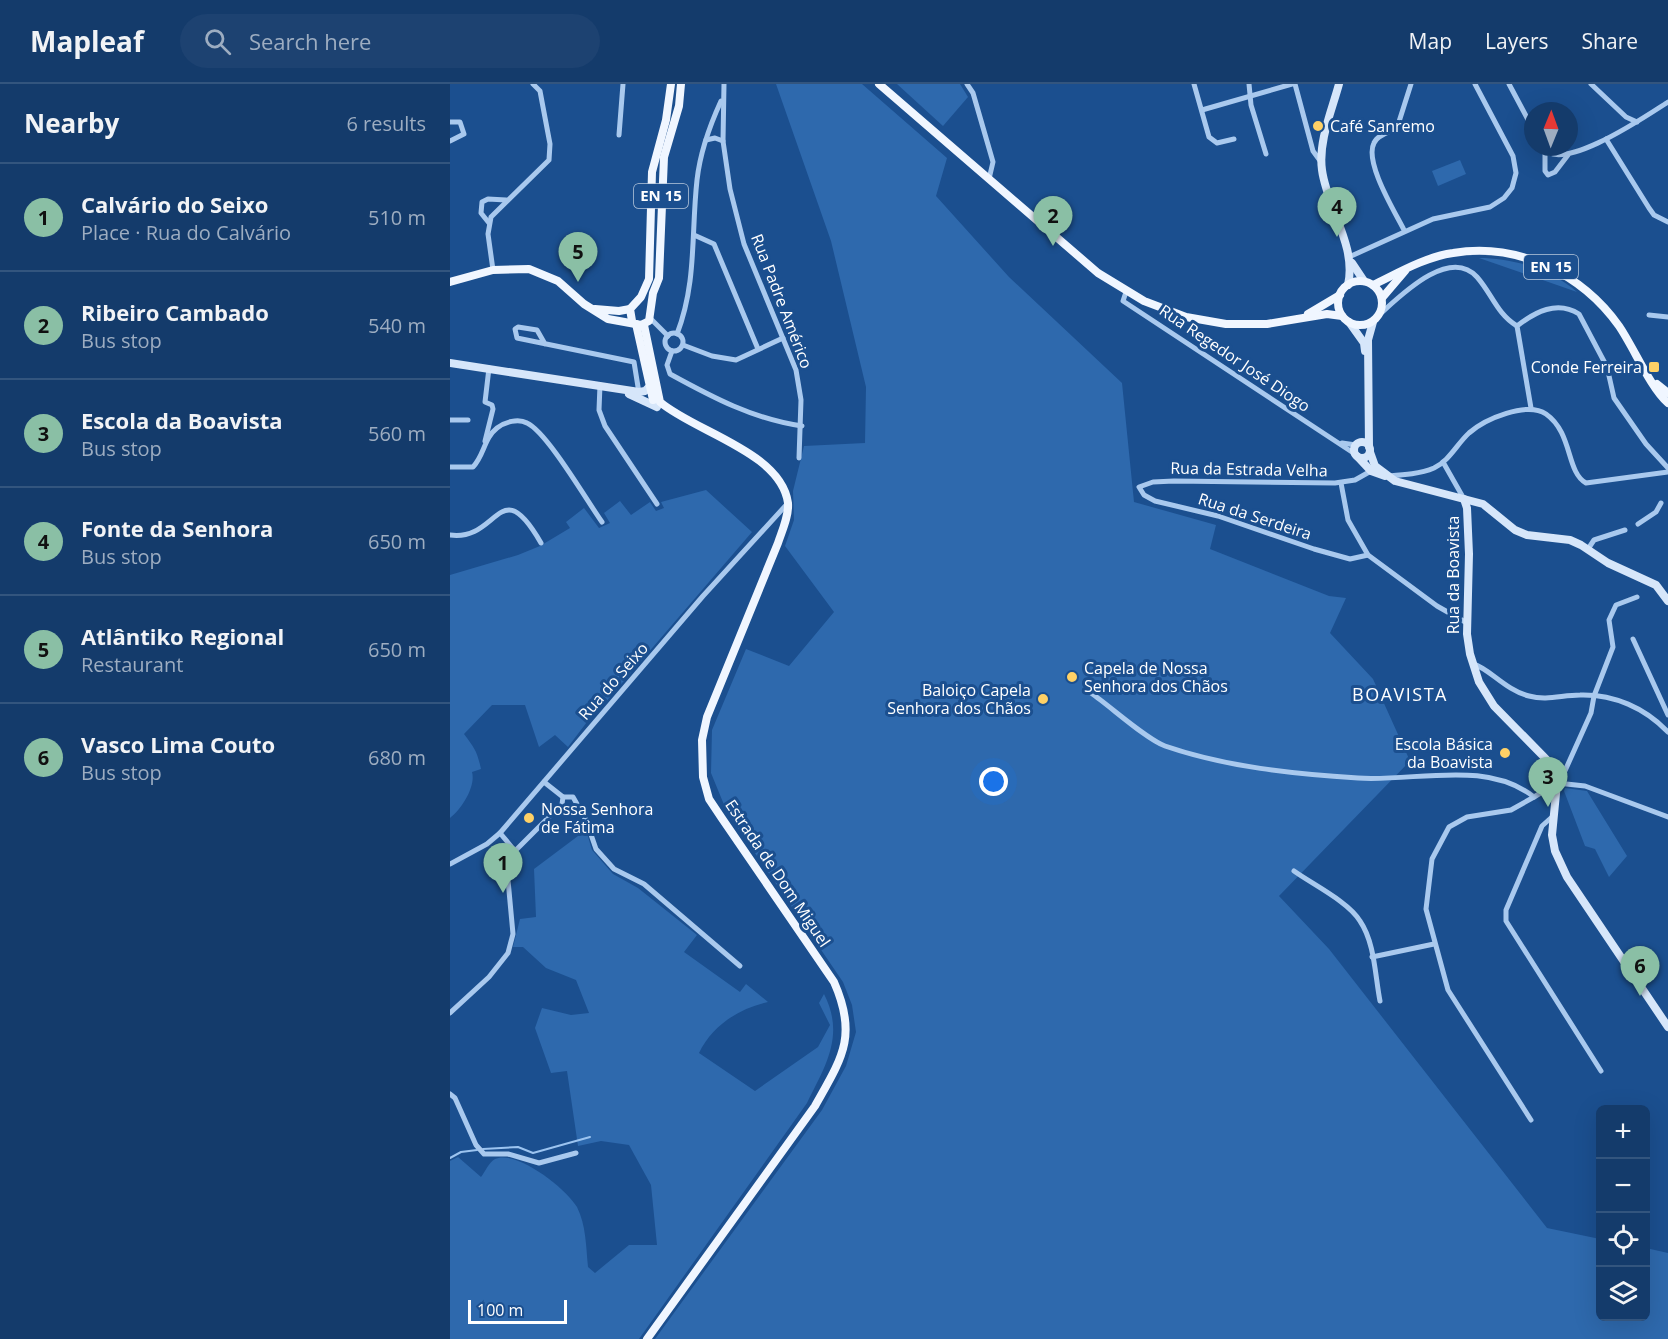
<!DOCTYPE html>
<meta charset="utf-8">
<style>
body{margin:0;font-family:"Open Sans",sans-serif;background:#1d4271;color:#f1f3f6}
.controls{position:absolute;right:18px;bottom:18px;display:grid;overflow:hidden;border-radius:9px;box-shadow:0 6px 24px #0002}
.controls button{width:54px;height:54px;display:grid;place-items:center;padding:0;border:0;border-bottom:2px solid #33557e;background:#143b6b;color:#f1f3f6;font:30px sans-serif}
.compass{position:absolute;left:1074px;top:18px;width:54px;height:54px;border-radius:50%;background:#143b6b;box-shadow:0 6px 24px #0002;rotate:1deg}
.scale{position:absolute;left:18px;bottom:15px;width:99px;box-sizing:border-box;padding-left:6px;border:3px solid #fff;border-top:0;font-size:16px;line-height:21px;white-space:nowrap;color:#fff;-webkit-text-stroke:4px #1b4f8f;paint-order:stroke}
.you{position:absolute;left:544px;top:698px;width:21px;height:21px;margin:-15px;border:4px solid #fff;border-radius:50%;background:#1a73e8;box-shadow:0 0 0 9px #1a73e833}
.badge{display:grid;place-items:center;width:39px;height:39px;border-radius:50%;background:#8abfa5;color:#111;font-size:20px;font-weight:700}
.pin{position:absolute;translate:-50% -50px;filter:drop-shadow(0 2px 3px #0008)}
.pin::after{content:'';position:absolute;top:32px;width:21px;height:18px;background:inherit;clip-path:polygon(0 0,100% 0,50% 100%)}
.list{margin:0;padding:0;list-style:none}
h2{display:flex;justify-content:space-between;align-items:center;height:78px;margin:0;padding:0 24px;font-size:26px}
h2 small{font-size:20px;font-weight:400;color:#9dadc1}
.list li{display:grid;grid-template-columns:39px 1fr auto;gap:18px;align-items:center;box-sizing:border-box;height:108px;padding:0 24px;border-top:2px solid #33557e}
.list b{display:block;font-size:22px;white-space:nowrap}
.list p{margin:0;font-size:20px;white-space:nowrap;color:#9dadc1}
.list em{font-size:20px;font-style:normal;color:#9dadc1}
.icon{flex:none;width:33px;height:33px;fill:none;stroke:currentColor;stroke-width:2;stroke-linecap:round;stroke-linejoin:round}
.map{position:relative;flex:none;width:1218px;height:1255px;overflow:hidden}
header{display:flex;align-items:center;gap:36px;box-sizing:border-box;height:84px;padding:0 30px;background:#143b6b;border-bottom:2px solid #33557e}
header strong{font-size:28px}
nav{display:flex;gap:33px;margin-inline-start:auto;font-size:21px}
.search{width:420px;height:54px;background:#1d4271;display:flex;align-items:center;gap:15px;box-sizing:border-box;padding:0 21px;border-radius:33px;color:#9dadc1;font-size:22px}
main{display:flex}
aside{flex:1;background:#143b6b}
.map>svg:first-child{display:block}
.green{fill:#2e69ad}
.lines{fill:none;stroke-linecap:round;stroke-linejoin:round}
.stream{stroke:#9cc4f0;stroke-width:2}
.street{stroke:#a9c9ee;stroke-width:5}
.secondary{stroke:#d6e6fa;stroke-width:8}
.primary{stroke:#f0f6ff;stroke-width:8}
.poi-dot{fill:#ffd166;stroke:#1b4f8f;stroke-width:2}
.labels{text-anchor:middle;stroke-width:6;stroke-linejoin:round;paint-order:stroke}
.shield{fill:#1b4f8f;stroke:#bbcadd;stroke-width:1.5}
.shield-label{font-size:15px;font-weight:bold;fill:#fff}
.poi-label{font-size:16px;fill:#fff;stroke:#1b4f8f;text-anchor:start}
.street-label{font-size:16px;fill:#fff;stroke:#1b4f8f}
.neighbourhood-label{font-size:18px;letter-spacing:1.5px;fill:#fff;stroke:#1b4f8f}
</style>
<header>
<strong>Mapleaf</strong>
<div class="search"><svg class="icon" aria-label="search" viewBox="0 0 24 24"><circle cx="10" cy="10" r="6"/><path d="M15 15l6 6"/></svg>Search here</div>
<nav><a>Map</a><a>Layers</a><a>Share</a></nav>
</header>
<main>
<aside>
<h2>Nearby<small>6 results</small></h2>
<ul class="list">
<li><span class="badge">1</span><div><b>Calvário do Seixo</b><p>Place · Rua do Calvário</p></div><em>510 m</em></li>
<li><span class="badge">2</span><div><b>Ribeiro Cambado</b><p>Bus stop</p></div><em>540 m</em></li>
<li><span class="badge">3</span><div><b>Escola da Boavista</b><p>Bus stop</p></div><em>560 m</em></li>
<li><span class="badge">4</span><div><b>Fonte da Senhora</b><p>Bus stop</p></div><em>650 m</em></li>
<li><span class="badge">5</span><div><b>Atlântiko Regional</b><p>Restaurant</p></div><em>650 m</em></li>
<li><span class="badge">6</span><div><b>Vasco Lima Couto</b><p>Bus stop</p></div><em>680 m</em></li>
</ul>
</aside>
<div class="map">
<svg width="1218" height="1255" viewBox="0 0 1218 1255">
<rect width="100%" height="100%" fill="#1b4f8f"/>
<!-- green -->
<g class="green">
<polygon points="326,0 412,0 497,74 486,112 559,193 672,299 684,418 766,441 760,465 879,512 896,514 880,549 923,595 960,677 829,812 879,865 1097,1144 1150,1155 1150,1232 1196,1232 1196,1164 1218,1169 1218,1255 205,1255 372,1026 396,982 406,948 402,921 393,898 277,728 261,689 262,646 296,565 339,582 384,528 335,462 344,436 343,407 354,362 415,359 416,303 381,157"/>
<polygon points="447,0 510,0 518,13 493,42"/>
<polygon points="1010,76 1016,90 988,102 982,87"/>
<path d="M 1029,174 C 1062,174 1101,185 1127,208 Z"/>
<path d="M 256,406 L 302,448 L 154,620 L 150,616 L 138,630 L 140,634 L 118,663 L 105,651 L 89,663 L 75,621 L 42,621 L 14,650 C 25,665 27,667 31,685 L 22,688 C 26,702 12,725 0,734 L 0,491 L 68,471 L 90,462 L 120,444 L 116,438 L 134,424 L 149,444 L 160,439 L 154,429 L 170,417 L 181,431 L 200,418 L 206,427 L 214,424 L 211,418 Z"/>
<polygon points="1115,704 1137,707 1177,772 1159,793 1145,765 1135,762 1114,707"/>
<path d="M 136,746 L 142,766 L 163,790 L 188,804 L 247,851 L 234,868 L 290,908 L 296,900 L 318,918 C 289,924 262,942 249,969 L 305,1007 L 368,963 L 380,941 L 369,919 L 374,910 C 395,951 376,981 357,1019 L 189,1255 L 0,1255 L 0,1077 L 8,1073 L 31,1093 C 35,1088 39,1078 45,1075 C 66,1065 117,1105 127,1123 C 136,1141 136,1162 138,1183 L 145,1189 L 179,1161 L 207,1161 L 201,1101 L 179,1061 L 151,1057 L 128,1062 L 117,987 L 101,989 L 85,944 L 92,924 L 121,931 L 139,929 L 126,896 L 96,884 L 73,863 L 63,863 L 70,835 L 86,833 L 84,785 Z"/>
</g>
<g class="lines">
<!-- stream -->
<g class="stream">
<polyline points="33,1065 68,1063 83,1069 140,1053"/>
<polyline points="0,1074 11,1068 27,1066"/>
</g>
<!-- street -->
<g class="street">
<polyline points="274,0 273,57 280,105 294,160 346,286 351,316 349,374"/>
<polyline points="517,0 523,9 543,78 539,95"/>
<polyline points="744,0 759,53 767,59 784,55"/>
<polyline points="799,0 801,21 816,70"/>
<polyline points="845,0 863,67 871,78"/>
<polyline points="1059,0 1083,45"/>
<polyline points="1141,0 1176,33 1187,38"/>
<polyline points="752,26 842,0"/>
<polyline points="0,38 10,38 14,50 0,57"/>
<polyline points="169,51 173,0"/>
<polyline points="1156,55 1199,124 1204,131 1218,138"/>
<polyline points="256,56 265,54 273,57"/>
<path d="M 1093,63 C 1109,92 1199,30 1218,18"/>
<polyline points="1095,68 1095,87 1098,91 1105,88 1118,71"/>
<polyline points="39,139 31,129 32,118 38,115 56,116"/>
<path d="M 954,146 C 945,128 914,78 924,59 C 927,51 940,48 947,44 L 961,0"/>
<polyline points="244,151 264,160 308,265"/>
<polyline points="899,173 983,135 1040,123 1054,114 1062,104 1066,89 1063,72 1025,0"/>
<polyline points="43,186 38,150 41,133 99,76 100,60 93,23 90,7 83,0"/>
<polyline points="676,208 673,217 905,370"/>
<path d="M 929,231 C 949,213 999,162 1027,193 C 1042,210 1047,230 1067,242"/>
<polyline points="1199,231 1218,233"/>
<polyline points="201,235 218,252"/>
<circle cx="224" cy="258" r="9"/>
<path d="M 227,250 C 247,198 241,150 247,96 C 250,69 260,41 271,17"/>
<polyline points="95,260 87,246 68,243 65,245 67,254 184,278 189,309"/>
<polyline points="233,261 262,272 286,276 333,254"/>
<path d="M 222,267 L 217,281 L 220,290 C 262,313 303,335 352,342"/>
<polyline points="150,301 149,326 155,342 207,420"/>
<path d="M 1081,324 L 1067,242 C 1085,228 1107,216 1129,230 L 1157,283 L 1164,314 L 1196,360 L 1218,384"/>
<polyline points="0,336 18,336"/>
<polyline points="35,357 43,325 42,321 35,318 39,284"/>
<polyline points="892,359 906,361"/>
<polyline points="993,378 1014,415"/>
<path d="M 0,383 L 23,383 C 34,372 34,354 47,344 C 55,338 68,334 77,339 C 97,348 137,417 152,438"/>
<path d="M 938,392 C 953,391 970,390 984,384 C 999,377 1007,360 1019,349 C 1035,335 1077,317 1096,330 C 1123,349 1116,388 1136,399 L 1218,388"/>
<polyline points="891,399 898,436 918,471 987,522 1017,539"/>
<polyline points="1188,440 1206,428 1211,419"/>
<path d="M 0,451 C 49,458 49,386 91,459"/>
<polyline points="1138,465 1144,456 1175,446"/>
<polyline points="918,471 900,475 864,465 768,432 705,417 694,411 689,403 703,398 724,397 885,399 905,396 921,387"/>
<polyline points="1183,555 1218,631"/>
<path d="M 1023,580 C 1039,584 1055,606 1079,612 C 1097,617 1112,611 1130,611 C 1164,610 1195,624 1218,648"/>
<path d="M 641,609 C 660,622 696,655 715,662 C 776,683 844,690 908,694 C 965,698 1036,675 1084,713 L 1107,699 L 1114,689 L 1141,629 L 1144,612 L 1163,563 L 1159,536 L 1166,521 L 1187,513"/>
<polyline points="1107,699 1135,702 1218,733"/>
<polyline points="113,713 123,713 136,736 146,765 164,785 194,800 290,882"/>
<polyline points="1102,733 1092,742 1056,826 1056,837 1151,987"/>
<polyline points="50,749 65,767 112,720 113,713 94,698"/>
<polyline points="0,780 37,760 50,749 253,512 338,419"/>
<path d="M 844,787 C 862,800 899,818 910,837 C 925,859 925,892 930,917"/>
<polyline points="922,873 984,860"/>
<polyline points="0,929 39,893 58,869 63,850 58,796 65,767"/>
<polyline points="0,1010 5,1014 26,1061 34,1070 58,1070 89,1079 126,1069"/>
<polyline points="1081,1036 998,906 976,825 982,775 999,743 1017,733 1061,726 1084,713"/>
</g>
<!-- secondary -->
<g class="secondary">
<path d="M 889,0 C 882,26 868,58 872,86 C 877,124 907,162 898,201"/>
<polyline points="902,179 914,197"/>
<polyline points="899,238 914,259 915,267"/>
<polyline points="0,279 189,308 195,307 200,302"/>
<polyline points="179,310 207,323"/>
<circle cx="912" cy="366" r="8"/>
<polyline points="919,363 918,256 923,238"/>
<polyline points="920,368 925,382 945,397 1033,420 1065,446 1077,451 1120,456 1131,461 1158,479 1206,501 1218,517"/>
<polyline points="907,372 921,387 935,392"/>
<polyline points="1014,415 1017,424 1019,470 1017,550 1020,570 1029,598 1044,622 1098,677 1103,687 1107,699 1102,751 1105,767 1117,793 1218,943"/>
</g>
<!-- primary -->
<g class="primary">
<polyline points="429,0 648,189 694,217 736,233 776,240 817,240 877,230 892,232"/>
<circle cx="910" cy="219" r="22"/>
<polyline points="0,198 43,186 79,185 108,197 134,220 158,235 191,241 199,237 203,209 209,194 214,73 229,22 231,0"/>
<path d="M 923,201 C 948,189 975,173 1003,169 C 1068,158 1132,190 1169,242 C 1184,264 1200,303 1218,319"/>
<polyline points="932,214 955,187"/>
<polyline points="145,225 169,227 180,225"/>
<polyline points="858,230 890,211"/>
<polyline points="182,237 180,225 191,213 199,195 202,88 216,36 221,0"/>
<polyline points="186,240 203,316"/>
<path d="M 194,241 L 210,318 C 245,348 331,368 338,419 C 339,432 332,447 328,459 L 257,633 L 252,656 L 253,693 L 259,715 L 271,733 L 384,898 C 408,952 392,974 365,1022 L 197,1255"/>
<polyline points="1207,300 1218,309"/>
</g>
</g>
<!-- markers -->
<g class="poi-dot">
<circle cx="868" cy="42" r="6"/>
<rect x="1198" y="277" width="12" height="12" rx="3"/>
<circle cx="622" cy="593" r="6"/>
<circle cx="593" cy="615" r="6"/>
<circle cx="1055" cy="669" r="6"/>
<circle cx="79" cy="734" r="6"/>
</g>
<g class="labels">
<!-- shield labels -->
<g class="shield">
<rect x="184" y="100" width="54" height="24" rx="4.5"/>
<rect x="1074" y="171" width="54" height="24" rx="4.5"/>
</g>
<g class="shield-label">
<text x="211" y="117">EN 15</text>
<text x="1101" y="188">EN 15</text>
</g>
<!-- poi labels -->
<g class="poi-label">
<text x="880" y="48">Café Sanremo</text>
<text x="1192" y="289" text-anchor="end">Conde Ferreira</text>
<text x="634" y="590">Capela de Nossa<tspan x="634" dy="18">Senhora dos Chãos</tspan></text>
<text x="581" y="612" text-anchor="end">Baloiço Capela<tspan x="581" dy="18">Senhora dos Chãos</tspan></text>
<text x="1043" y="666" text-anchor="end">Escola Básica<tspan x="1043" dy="18">da Boavista</tspan></text>
<text x="91" y="731">Nossa Senhora<tspan x="91" dy="18">de Fátima</tspan></text>
</g>
<!-- street labels -->
<g class="street-label">
<text transform="translate(332 217) rotate(69)" y="6">Rua Padre Américo</text>
<text transform="translate(785 274) rotate(34)" y="6">Rua Regedor José Diogo</text>
<text transform="translate(799 385) rotate(1)" y="6">Rua da Estrada Velha</text>
<text transform="translate(805 432) rotate(18)" y="6">Rua da Serdeira</text>
<text transform="translate(1003 491) rotate(-90)" y="6">Rua da Boavista</text>
<text transform="translate(163 597) rotate(-49)" y="6">Rua do Seixo</text>
<text transform="translate(328 789) rotate(56)" y="6">Estrada de Dom Miguel</text>
</g>
<!-- neighbourhood labels -->
<g class="neighbourhood-label">
<text x="950" y="617">BOAVISTA</text>
</g>
</g>
</svg>
<div class="controls">
<button>+</button>
<button>−</button>
<button><svg class="icon" aria-label="locate" viewBox="0 0 24 24"><circle cx="12" cy="12" r="6"/><path d="M12 2v4M12 18v4M2 12h4M18 12h4"/></svg></button>
<button><svg class="icon" aria-label="layers" viewBox="0 0 24 24"><path d="M12 4l9 5-9 5-9-5zM3 14l9 5 9-5"/></svg></button>
</div>
<svg class="compass" viewBox="-18 -18 36 36"><path d="M0-13l5 13h-10z" fill="#e53935"/><path d="M0 13l5-13h-10z" fill="#9dadc1"/></svg>
<div class="scale">100 m</div>
<div class="you"></div>
<div class="pin badge" style="left:53px;top:809px">1</div>
<div class="pin badge" style="left:603px;top:162px">2</div>
<div class="pin badge" style="left:1098px;top:723px">3</div>
<div class="pin badge" style="left:887px;top:153px">4</div>
<div class="pin badge" style="left:128px;top:198px">5</div>
<div class="pin badge" style="left:1190px;top:912px">6</div>
</div>
</main>
